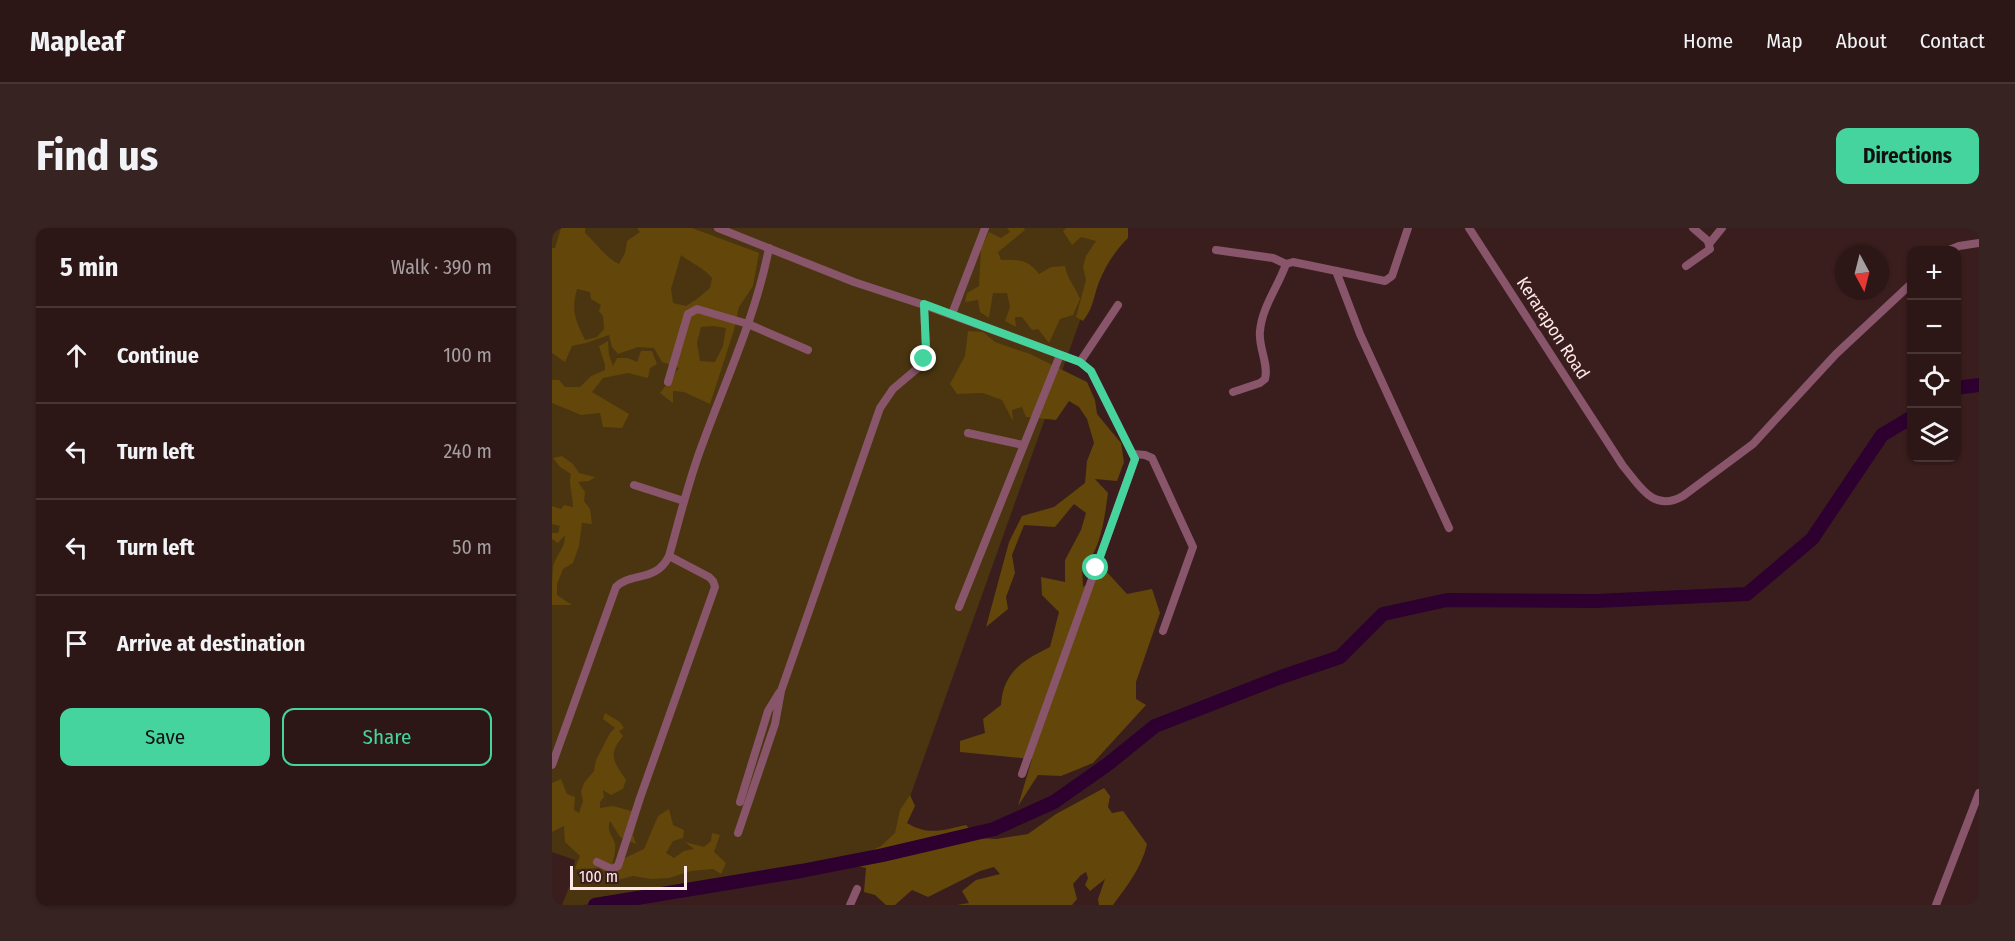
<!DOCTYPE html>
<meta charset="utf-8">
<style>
body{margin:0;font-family:"Fira Sans Condensed",sans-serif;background:#382323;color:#f1f3f6}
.controls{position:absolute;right:18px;top:18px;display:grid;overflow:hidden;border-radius:12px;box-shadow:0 2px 4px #0004}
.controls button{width:54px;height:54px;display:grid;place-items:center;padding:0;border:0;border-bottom:2px solid #483535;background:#2c1616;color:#f1f3f6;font:30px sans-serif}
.compass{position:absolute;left:1283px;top:18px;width:54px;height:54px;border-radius:50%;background:#2c1616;box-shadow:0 2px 4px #0004;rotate:173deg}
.scale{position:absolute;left:18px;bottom:15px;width:117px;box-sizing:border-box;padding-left:6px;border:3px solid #fde9e7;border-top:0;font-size:16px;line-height:21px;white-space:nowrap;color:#fde9e7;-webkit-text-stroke:4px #3a1e1d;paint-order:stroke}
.stop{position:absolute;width:18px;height:18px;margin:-14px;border:4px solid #46d49e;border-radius:50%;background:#fff}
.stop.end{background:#46d49e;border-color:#fff;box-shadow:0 2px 6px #0008}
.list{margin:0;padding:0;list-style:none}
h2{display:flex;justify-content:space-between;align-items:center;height:78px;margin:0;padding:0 24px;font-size:26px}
h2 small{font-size:20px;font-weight:400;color:#a69fa1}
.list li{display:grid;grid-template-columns:39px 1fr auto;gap:18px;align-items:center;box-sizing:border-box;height:96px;padding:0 24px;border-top:2px solid #483535}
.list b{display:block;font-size:22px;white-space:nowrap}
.list em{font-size:20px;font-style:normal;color:#a69fa1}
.actions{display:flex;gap:12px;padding:18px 24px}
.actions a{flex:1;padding:14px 0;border:2px solid #46d49e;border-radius:12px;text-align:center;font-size:21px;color:#46d49e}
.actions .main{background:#46d49e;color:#111}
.icon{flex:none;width:33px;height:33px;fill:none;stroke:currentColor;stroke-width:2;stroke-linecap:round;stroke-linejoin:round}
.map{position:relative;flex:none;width:1427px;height:677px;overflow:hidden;border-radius:12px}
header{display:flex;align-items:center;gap:36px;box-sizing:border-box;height:84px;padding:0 30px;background:#2c1616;border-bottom:2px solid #483535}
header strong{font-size:28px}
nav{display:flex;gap:33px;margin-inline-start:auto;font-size:21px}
.intro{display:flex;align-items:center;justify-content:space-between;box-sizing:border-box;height:144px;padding:0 36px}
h1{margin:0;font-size:42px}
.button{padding:15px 27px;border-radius:12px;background:#46d49e;color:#111;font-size:21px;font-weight:700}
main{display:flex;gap:36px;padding:0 36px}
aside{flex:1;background:#2c1616;border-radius:12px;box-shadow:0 2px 4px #0004}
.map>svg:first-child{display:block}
.green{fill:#4a3510}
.forest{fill:#63460a;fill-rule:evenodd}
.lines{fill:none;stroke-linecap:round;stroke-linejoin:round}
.river{stroke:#2d002f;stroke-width:14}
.minor{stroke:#88556a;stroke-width:8}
.route{stroke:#46d49e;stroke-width:8}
.labels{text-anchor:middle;stroke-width:6;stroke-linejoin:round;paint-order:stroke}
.street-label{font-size:18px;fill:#fde9e7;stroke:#3a1e1d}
</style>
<header>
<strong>Mapleaf</strong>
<nav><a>Home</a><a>Map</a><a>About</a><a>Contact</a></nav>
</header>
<div class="intro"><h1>Find us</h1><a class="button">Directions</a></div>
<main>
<aside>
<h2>5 min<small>Walk · 390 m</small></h2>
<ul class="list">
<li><svg class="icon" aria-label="ahead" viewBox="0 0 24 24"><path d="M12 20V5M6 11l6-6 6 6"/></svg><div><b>Continue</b></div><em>100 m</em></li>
<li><svg class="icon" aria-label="left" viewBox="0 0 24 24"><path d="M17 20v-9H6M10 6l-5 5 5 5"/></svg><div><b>Turn left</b></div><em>240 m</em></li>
<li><svg class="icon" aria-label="left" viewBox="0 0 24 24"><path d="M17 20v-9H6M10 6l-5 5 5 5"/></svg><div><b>Turn left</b></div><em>50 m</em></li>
<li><svg class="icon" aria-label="arrive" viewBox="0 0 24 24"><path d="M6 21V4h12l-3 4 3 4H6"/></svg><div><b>Arrive at destination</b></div></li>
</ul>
<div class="actions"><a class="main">Save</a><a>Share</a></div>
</aside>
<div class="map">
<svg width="1427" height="677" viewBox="0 0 1427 677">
<rect width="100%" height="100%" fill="#3a1e1d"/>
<!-- green -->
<polygon class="green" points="0,0 561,0 340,619 331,625 31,677 10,677 20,652 23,632 0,624"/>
<!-- forest -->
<g class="forest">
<path d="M 9,0 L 33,0 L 33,5 C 45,16 53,29 67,36 L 73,25 L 75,13 L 88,4 L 85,0 L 140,0 L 207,25 L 201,58 L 187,79 L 182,102 L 158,176 L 132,164 L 121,163 L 121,175 L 108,165 L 127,140 L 110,134 L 102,120 L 86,119 L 66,126 L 60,119 L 57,107 L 34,115 L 20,118 L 13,134 L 0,125 L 0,20 L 3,20 ZM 129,27 C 139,35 152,40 160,50 L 158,60 L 145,71 L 134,78 L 121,75 L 119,61 ZM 25,61 L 38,64 L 39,71 L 49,77 L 47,83 L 51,88 L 52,101 L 45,109 L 33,112 C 23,91 19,83 25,61 ZM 161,98 L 174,100 L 171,118 L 163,134 L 148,133 L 145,115 L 149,99 Z"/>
<path d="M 455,0 L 472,0 L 473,2 L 446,24 L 449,32 C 466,31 477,32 487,46 L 499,39 L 513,38 C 515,51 523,58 528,71 L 521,87 L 508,91 L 497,115 L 486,101 L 480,102 L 470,89 L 463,89 L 464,99 L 453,93 L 458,79 L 455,65 L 441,65 L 437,90 L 428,84 L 426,72 L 413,74 L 415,65 L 427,58 L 429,20 L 437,4 L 449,10 L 458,4 Z"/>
<path d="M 514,0 L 576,0 L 576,10 C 563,23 554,37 547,54 C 541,70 542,79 531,93 L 524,89 L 534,52 L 531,39 L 534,28 L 544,13 L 529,9 L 520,17 L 511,3 Z"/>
<path d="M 416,103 L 431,104 L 443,114 L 478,126 L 535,154 L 543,172 L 545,186 L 569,215 L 572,234 L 565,253 L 543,251 L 556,265 C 553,285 549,328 530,337 L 531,359 L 553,342 L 575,366 L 600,361 L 608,385 L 584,454 L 584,471 L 594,477 L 541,535 L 509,548 L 486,547 L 466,578 L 480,531 L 408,524 L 408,513 L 433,505 L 431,491 L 449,477 C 451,444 471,432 498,419 L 507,384 L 490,367 L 489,349 L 513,354 L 513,332 L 529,302 L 534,285 L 522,276 L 503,299 L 472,297 L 460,327 L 463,345 L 454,369 L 456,381 L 434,399 L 457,314 L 470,288 L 502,279 L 533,255 L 535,233 L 542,215 L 535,191 L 527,179 L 517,173 L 504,192 L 474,189 L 470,179 L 460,182 L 461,193 L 450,172 L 431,165 L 405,166 L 398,156 L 413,128 Z"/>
<polygon points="56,113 57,127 61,138 65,130 76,130 85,134 89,123 100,123 105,136 98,140 96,150 76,145 51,150 40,164 77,186 70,200 51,199 48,185 29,187 0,175 0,152 7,152 13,159 28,159 39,148 53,142 53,137 47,118"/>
<path d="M 10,228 L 21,236 L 27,245 L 43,249 L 37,253 L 26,254 L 33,264 L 32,273 L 38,281 L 40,296 L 30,295 L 27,318 L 21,335 L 11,341 L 5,356 L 5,367 L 20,377 L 0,377 C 0,365 0,349 1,338 C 5,325 13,321 13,307 L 6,315 L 0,311 L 0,305 L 6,305 L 8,298 L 0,296 L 0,278 L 9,281 L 12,277 L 21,279 C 21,268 16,256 19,246 L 8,239 L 1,230 Z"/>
<path d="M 53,485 L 68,494 L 72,500 L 67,503 L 71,508 C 55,528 62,533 74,552 L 71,561 L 59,567 L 51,562 L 52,569 L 48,574 L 48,580 L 61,578 L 87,585 L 81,607 L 84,616 L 68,609 L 58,593 C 54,604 61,607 63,616 C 64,623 62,630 60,636 L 92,621 L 106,588 L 117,581 L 121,597 L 132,602 L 131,610 L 121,613 L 114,625 L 122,630 L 132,623 L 142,621 L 133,614 L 152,619 L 159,613 L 160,605 L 168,607 L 162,624 L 174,635 L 169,646 L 161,641 L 139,643 L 117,650 L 99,651 L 81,648 L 65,652 L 47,640 L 23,641 L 28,628 L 13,614 L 12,598 L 0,604 L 0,555 L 9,551 L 15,566 L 23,569 L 22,582 L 27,585 L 31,573 L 29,564 L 32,555 L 42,543 L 44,532 L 58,505 L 63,500 L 51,491 Z"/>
<path d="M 552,560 L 558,568 L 556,579 L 560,585 L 571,583 L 595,616 C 590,639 575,658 561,677 L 547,677 L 546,671 L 553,651 L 538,663 L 533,657 L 536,650 L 534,644 L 529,647 L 521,656 L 525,671 L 520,677 L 405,677 L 417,675 L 410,663 L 424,652 L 448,646 L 442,639 L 428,643 L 376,669 L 360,662 L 343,677 L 334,677 L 323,667 L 312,664 L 314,640 L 305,638 L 316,624 L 329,618 L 343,605 L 348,582 L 358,567 L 363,578 L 355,595 C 376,608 392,602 414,597 L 426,610 L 444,611 L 476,606 L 504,586 Z"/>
</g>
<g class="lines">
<!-- river -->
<g class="river">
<polyline points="1404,160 1427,157"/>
<polyline points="43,677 249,643 331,627 442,601 502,574 556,536 603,498 729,449 788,429 831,386 895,372 1043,373 1195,366 1260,311 1330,207 1360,189"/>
</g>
<!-- minor -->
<g class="minor">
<polyline points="166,0 302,54 372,77 528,134 539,143 583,231 470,546"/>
<path d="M 917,0 L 1071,238 C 1088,258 1101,285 1131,268 L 1201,216 L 1284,126 L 1360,55"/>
<polyline points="1157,16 1170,0"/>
<polyline points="664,22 721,30 734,36"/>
<polyline points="1397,22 1407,18 1427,15"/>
<polyline points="1134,38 1158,21 1156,13 1141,0"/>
<polyline points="784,43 808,106 897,300"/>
<polyline points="400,86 433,0"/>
<polyline points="528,134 566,77"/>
<polyline points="116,154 136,86 145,81 196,96 256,122"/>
<path d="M 681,164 L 708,155 L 713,151 C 717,136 706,119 708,103 C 710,79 726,59 734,36 L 741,34 L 833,53 L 840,48 L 856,0"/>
<polyline points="416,205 471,217"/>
<polyline points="582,226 593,227 600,230 641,319 611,403"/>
<polyline points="82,257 132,273"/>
<polyline points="407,379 508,127"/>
<path d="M 0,537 L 64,359 C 78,344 104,355 117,328 C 128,289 137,250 152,212 C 175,149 204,87 217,20"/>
<polyline points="188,574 216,483 227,465"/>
<polyline points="186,605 223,496 229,463 328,180 341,161 367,139 372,131 374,121 372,77"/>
<polyline points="45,634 60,641 66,638 88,570 163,359 161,353 157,349 117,328"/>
<polyline points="298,677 305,661"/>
<polyline points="1384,677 1427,565"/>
</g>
</g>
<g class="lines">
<!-- route -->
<polyline class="route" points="372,131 374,121 372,76 528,134 539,143 583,231 544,340"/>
</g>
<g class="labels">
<!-- street labels -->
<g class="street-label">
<text transform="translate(1001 100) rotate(57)" y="6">Kerarapon Road</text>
</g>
</g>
</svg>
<div class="controls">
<button>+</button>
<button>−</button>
<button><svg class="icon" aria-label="locate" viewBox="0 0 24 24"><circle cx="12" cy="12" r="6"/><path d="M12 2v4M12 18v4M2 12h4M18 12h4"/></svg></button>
<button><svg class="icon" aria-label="layers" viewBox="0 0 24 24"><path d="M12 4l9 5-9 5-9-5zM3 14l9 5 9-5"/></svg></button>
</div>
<svg class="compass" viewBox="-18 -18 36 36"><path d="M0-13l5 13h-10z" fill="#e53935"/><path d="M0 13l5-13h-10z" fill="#a69fa1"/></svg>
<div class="scale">100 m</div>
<div class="stop" style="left:544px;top:340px"></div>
<div class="stop end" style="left:372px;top:131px"></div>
</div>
</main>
